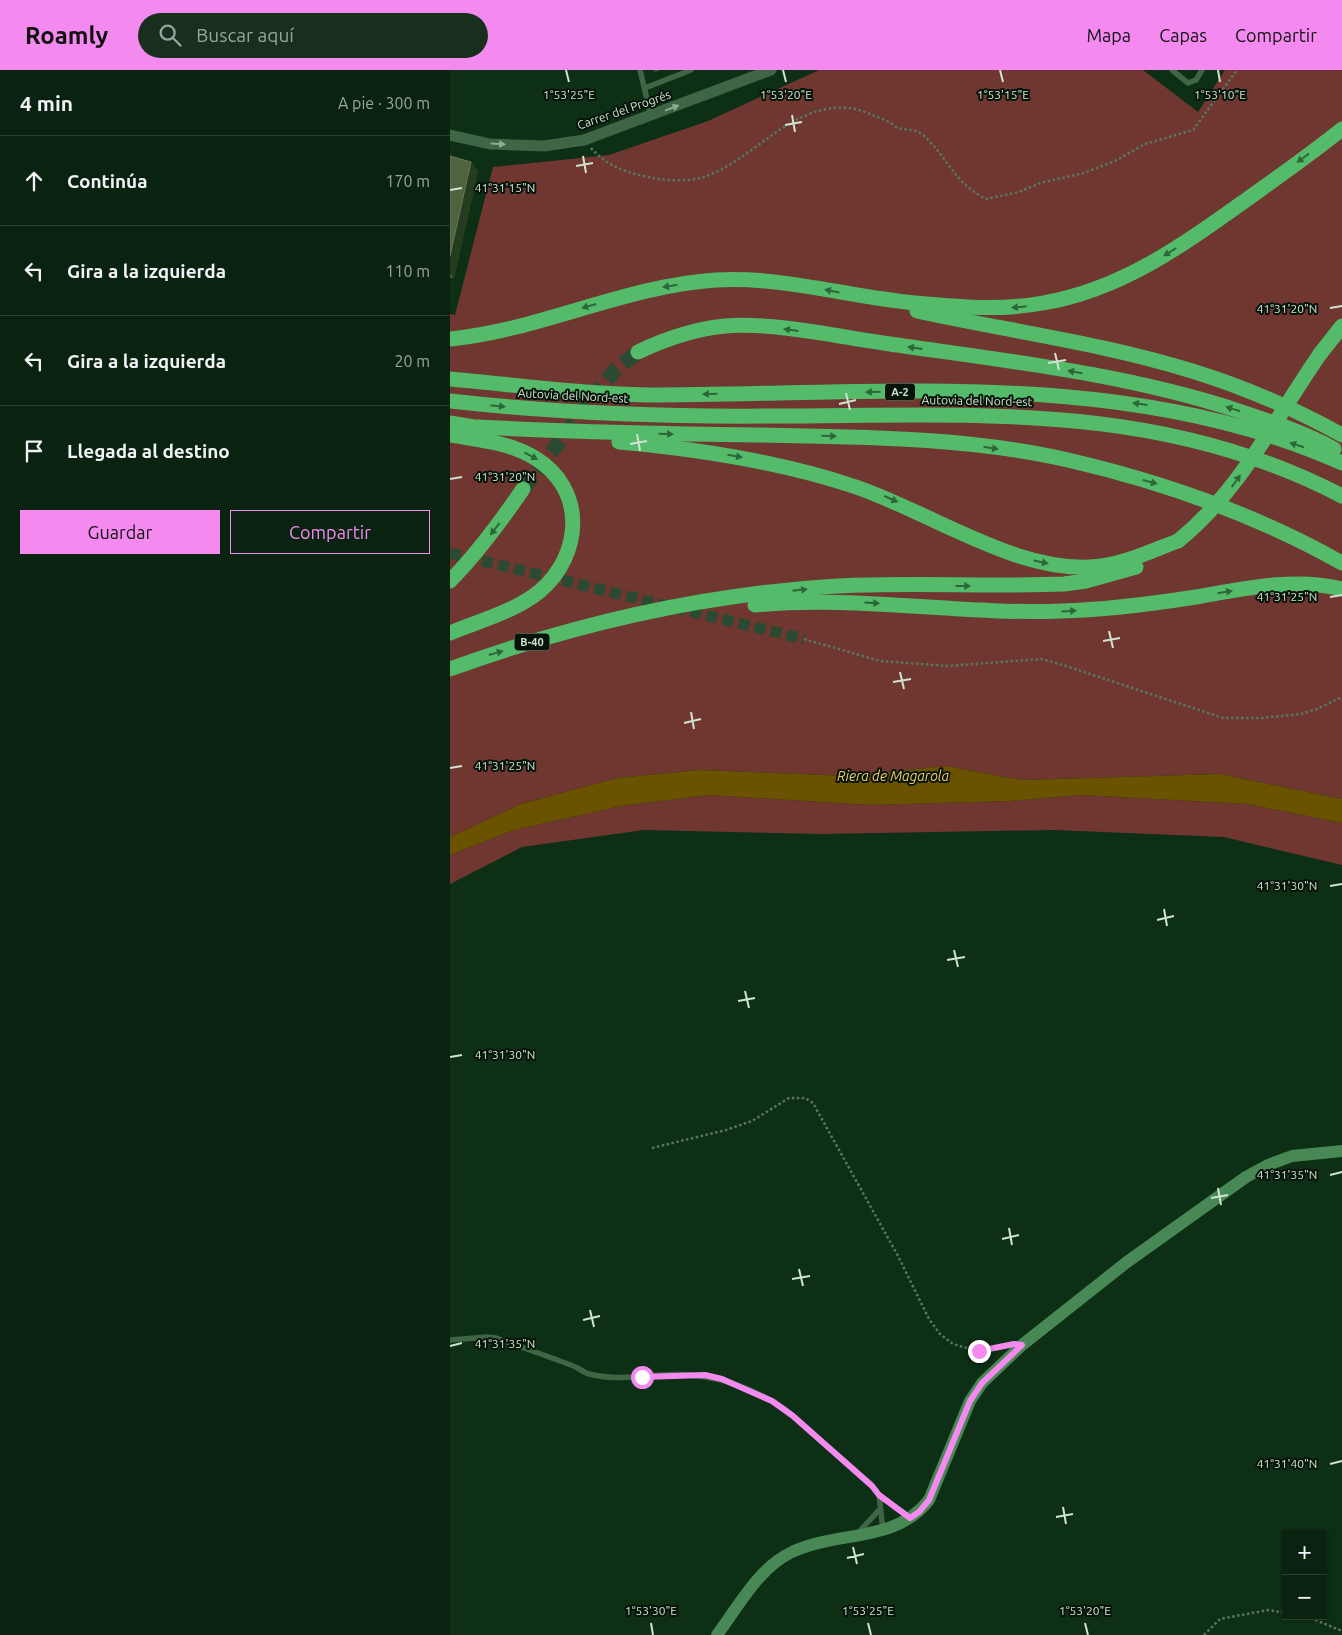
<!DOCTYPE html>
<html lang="es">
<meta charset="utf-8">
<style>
body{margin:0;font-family:Ubuntu,sans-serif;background:#182f1e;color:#f1f3f6}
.controls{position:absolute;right:15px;bottom:15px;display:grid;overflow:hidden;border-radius:0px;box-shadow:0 1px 4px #0004}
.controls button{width:45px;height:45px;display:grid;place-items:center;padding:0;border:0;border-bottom:1px solid #2a4030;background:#0a2310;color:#f1f3f6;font:25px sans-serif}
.stop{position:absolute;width:15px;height:15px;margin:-11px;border:4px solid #f489f0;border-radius:50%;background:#fff}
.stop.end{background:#f489f0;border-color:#fff;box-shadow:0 1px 5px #0008}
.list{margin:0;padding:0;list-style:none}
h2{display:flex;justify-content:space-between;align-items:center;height:65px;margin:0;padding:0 20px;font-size:21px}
h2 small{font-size:16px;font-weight:400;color:#99a49f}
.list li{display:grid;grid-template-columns:32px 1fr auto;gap:15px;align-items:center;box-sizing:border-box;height:90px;padding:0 20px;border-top:1px solid #2a4030}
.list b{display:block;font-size:19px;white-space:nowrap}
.list em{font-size:16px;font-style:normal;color:#99a49f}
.actions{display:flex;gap:10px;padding:15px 20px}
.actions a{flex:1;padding:11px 0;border:1px solid #f489f0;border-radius:0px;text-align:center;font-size:18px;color:#f489f0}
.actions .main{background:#f489f0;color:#111}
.icon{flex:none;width:28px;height:28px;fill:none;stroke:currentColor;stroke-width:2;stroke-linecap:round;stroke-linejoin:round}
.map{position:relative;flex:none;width:892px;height:1565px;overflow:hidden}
header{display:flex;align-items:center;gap:30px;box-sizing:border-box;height:70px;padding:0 25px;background:#f489f0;color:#111}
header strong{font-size:24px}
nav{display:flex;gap:28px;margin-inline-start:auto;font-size:18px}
.search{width:350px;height:45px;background:#182f1e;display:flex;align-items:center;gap:12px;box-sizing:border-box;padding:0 18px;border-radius:28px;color:#99a49f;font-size:19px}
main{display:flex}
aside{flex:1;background:#0a2310}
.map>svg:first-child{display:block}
.green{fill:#6f3730}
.water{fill:#6b5201}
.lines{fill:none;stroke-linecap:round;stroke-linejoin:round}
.minor-tunnel{stroke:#2a4a31;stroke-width:11;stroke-dasharray:11 5.5;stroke-linecap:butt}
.motorway-tunnel{stroke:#2a4a31;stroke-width:15;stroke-dasharray:15 8;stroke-linecap:butt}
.path{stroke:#5a765f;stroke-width:2.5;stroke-dasharray:2.5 2.5;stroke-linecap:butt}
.service{stroke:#3e6544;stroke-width:5.5}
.minor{stroke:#3e6544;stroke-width:11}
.secondary{stroke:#488854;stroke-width:12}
.motorway{stroke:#53bb69;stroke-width:15}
.motorway-bridge{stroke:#53bb69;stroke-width:15}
.wall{fill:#42522e}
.shaded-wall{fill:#263d1d}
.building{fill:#516240;stroke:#657657}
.oneway{fill:#8eaa92}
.oneway2{fill:#2c6738}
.route{stroke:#f489f0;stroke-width:6}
.ticks{fill:none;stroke:#d0e3d2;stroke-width:2}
.labels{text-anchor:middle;stroke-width:4;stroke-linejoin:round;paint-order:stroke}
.shield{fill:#061308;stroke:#93a595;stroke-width:1}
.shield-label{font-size:11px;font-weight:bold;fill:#d0e3d2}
.street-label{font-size:12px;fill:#d0e3d2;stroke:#061308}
.water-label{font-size:14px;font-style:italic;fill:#f2cc6d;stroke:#061308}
.ticks-label{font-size:12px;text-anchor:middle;fill:#d0e3d2;stroke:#061308;stroke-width:4;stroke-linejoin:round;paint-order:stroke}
</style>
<header>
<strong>Roamly</strong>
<div class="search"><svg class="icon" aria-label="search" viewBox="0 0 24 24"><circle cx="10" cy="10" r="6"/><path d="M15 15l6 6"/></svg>Buscar aquí</div>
<nav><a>Mapa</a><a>Capas</a><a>Compartir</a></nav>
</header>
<main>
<aside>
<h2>4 min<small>A pie · 300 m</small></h2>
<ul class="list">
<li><svg class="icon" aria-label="ahead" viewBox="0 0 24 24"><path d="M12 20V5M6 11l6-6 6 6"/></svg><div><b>Continúa</b></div><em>170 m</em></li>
<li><svg class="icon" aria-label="left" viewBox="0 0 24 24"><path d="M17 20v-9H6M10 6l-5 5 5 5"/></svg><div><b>Gira a la izquierda</b></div><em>110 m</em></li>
<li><svg class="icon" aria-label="left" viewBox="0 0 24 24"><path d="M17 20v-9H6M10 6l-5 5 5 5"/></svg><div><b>Gira a la izquierda</b></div><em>20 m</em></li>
<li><svg class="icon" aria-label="arrive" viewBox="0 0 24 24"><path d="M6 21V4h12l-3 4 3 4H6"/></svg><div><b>Llegada al destino</b></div></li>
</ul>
<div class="actions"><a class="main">Guardar</a><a>Compartir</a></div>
</aside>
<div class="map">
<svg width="892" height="1565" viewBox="0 0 892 1565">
<rect width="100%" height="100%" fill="#0d2f15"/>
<!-- green -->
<g class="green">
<polygon points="369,0 693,0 748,42 775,0 892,0 892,729 770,704 571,710 496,696 399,706 250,700 167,708 71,734 0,767 0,244 5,245 43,97 159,85 258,51"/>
<polygon points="259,725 420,735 559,731 632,725 797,734 892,753 892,795 774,767 604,760 372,764 194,760 72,777 0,814 0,785 64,760 171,736"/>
</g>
<!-- water -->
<polygon class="water" points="496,696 571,710 770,704 892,729 892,753 797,734 632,725 559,731 420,735 259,725 171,736 64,760 0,785 0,767 71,734 167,708 250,700 399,706"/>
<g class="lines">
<!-- minor-tunnel -->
<polyline class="minor-tunnel" points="0,483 354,569"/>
<!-- motorway-tunnel -->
<polyline class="motorway-tunnel" points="73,419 165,300 188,282"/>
<!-- path -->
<g class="path">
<path d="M 141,78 C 156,95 176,103 198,107 C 215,111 237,112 254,107 C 306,89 340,33 399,38 C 410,39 428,47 439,52 C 442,53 445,57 448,58 C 457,61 464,58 473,65 C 498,87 503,112 536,129 L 569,122 L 590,113 L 634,103 L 667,90 L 695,74 L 743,60 L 787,0"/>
<polyline points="354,569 430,591 498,596 591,589 613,595 773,648 812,648 851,644 867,639 892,627"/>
<polyline points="202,1078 276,1060 302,1051 339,1028 355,1028 363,1033 448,1186 479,1249 490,1264 503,1274 520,1279 529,1281 553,1276"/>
<polyline points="856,1546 892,1561"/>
<polyline points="754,1565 770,1549 818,1540 836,1543"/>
</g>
<!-- service -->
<g class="service">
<polyline points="190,0 201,46"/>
<polyline points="722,0 738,13 746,10 752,0"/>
<polyline points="195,18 241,0"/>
<path d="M 0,1270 L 37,1267 L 46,1268 C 71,1277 97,1286 121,1295 C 127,1297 133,1302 139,1304 C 162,1310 187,1307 211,1305 C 257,1302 298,1314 336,1340 L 422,1415 L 429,1425 L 460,1448"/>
<polyline points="429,1425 433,1460"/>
<polyline points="409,1462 429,1440"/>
</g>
<!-- minor -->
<polyline class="minor" points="0,65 40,74 94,76 134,70 321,0"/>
<!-- secondary -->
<path class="secondary" d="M 267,1565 C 288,1537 308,1499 340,1483 C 386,1460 445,1474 479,1430 L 520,1331 L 532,1313 L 572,1275 L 677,1192 L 796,1107 L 818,1095 L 842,1086 L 892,1081"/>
<!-- motorway -->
<g class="motorway">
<path d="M 467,241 C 558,261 652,273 742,301 C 794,317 845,339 892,365"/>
<path d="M 0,269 C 91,260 174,216 266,210 C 333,206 398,227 465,233 C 508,237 550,241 593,233 C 671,220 733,175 796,130 C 828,107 861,84 892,59"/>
<path d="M 188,282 C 215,269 245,259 275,256 C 326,252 389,267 440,274 C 558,291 677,304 789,341 C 822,352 855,363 884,379"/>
<polyline points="870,284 892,256"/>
<path d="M 0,309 C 66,315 133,324 199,325 C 429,325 676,296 892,393"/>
<path d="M 0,331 C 107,343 215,347 322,346 C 522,346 708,330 892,426"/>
<polyline points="0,353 36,359"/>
<path d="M 28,357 C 121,362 215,364 308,365 C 410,367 519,367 618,390 C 713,412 807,445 892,493"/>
<path d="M 0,365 C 29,370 59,372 85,388 C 136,419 133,484 90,521 C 66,541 29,551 0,563"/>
<path d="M 169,372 C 248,379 327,391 403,416 C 480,441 570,507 652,496 C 679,492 703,480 728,471"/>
<path d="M 0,511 C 28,483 51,451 73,419"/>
<path d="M 305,535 C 407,525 509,545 611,541 C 656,540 701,534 746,527 C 792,519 845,507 892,519"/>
<path d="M 0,599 C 124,554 255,524 387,516 C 462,512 538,517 614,514 L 636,511 L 686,497"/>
</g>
<!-- motorway-bridge -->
<path class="motorway-bridge" d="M 728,471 C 790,421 825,349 870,284"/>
</g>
<!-- wall -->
<g class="wall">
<polygon points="203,0 211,0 205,2"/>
<polygon points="0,86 28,101 4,208 0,208"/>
</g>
<!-- shaded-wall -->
<polygon class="shaded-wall" points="21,92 28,101 4,208 0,203 0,186"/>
<!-- building -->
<polygon class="building" points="0,86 21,92 0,186"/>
<!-- one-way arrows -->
<defs><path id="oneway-solid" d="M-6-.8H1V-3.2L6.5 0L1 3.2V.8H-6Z" transform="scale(1.25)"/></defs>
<g class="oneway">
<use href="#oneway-solid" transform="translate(222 38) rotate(-21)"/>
<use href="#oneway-solid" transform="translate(48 74) rotate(3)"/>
</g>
<g class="oneway2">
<use href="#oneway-solid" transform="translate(853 88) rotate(144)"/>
<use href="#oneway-solid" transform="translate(720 182) rotate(148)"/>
<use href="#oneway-solid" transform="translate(220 216) rotate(171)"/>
<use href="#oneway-solid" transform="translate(382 221) rotate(-169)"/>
<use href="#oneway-solid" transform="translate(139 236) rotate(164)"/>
<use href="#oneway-solid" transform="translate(569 237) rotate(174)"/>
<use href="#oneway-solid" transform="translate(341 260) rotate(-173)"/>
<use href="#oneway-solid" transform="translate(465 278) rotate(-172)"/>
<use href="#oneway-solid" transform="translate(625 302) rotate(-170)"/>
<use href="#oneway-solid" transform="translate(423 322) rotate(179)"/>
<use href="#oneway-solid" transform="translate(260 324) rotate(179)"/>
<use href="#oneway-solid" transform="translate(690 334) rotate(-172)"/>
<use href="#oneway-solid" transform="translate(48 336) rotate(6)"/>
<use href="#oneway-solid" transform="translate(783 339) rotate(-162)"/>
<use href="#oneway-solid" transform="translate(216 364) rotate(1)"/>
<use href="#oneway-solid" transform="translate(379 366) rotate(1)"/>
<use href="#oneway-solid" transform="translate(847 375) rotate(-162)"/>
<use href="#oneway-solid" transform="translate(541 378) rotate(9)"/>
<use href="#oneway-solid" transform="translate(81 386) rotate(29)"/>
<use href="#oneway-solid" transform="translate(285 386) rotate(10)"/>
<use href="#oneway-solid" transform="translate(786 411) rotate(-54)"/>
<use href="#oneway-solid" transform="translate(700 412) rotate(15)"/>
<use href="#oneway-solid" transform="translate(441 429) rotate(24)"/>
<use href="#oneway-solid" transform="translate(45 459) rotate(128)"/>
<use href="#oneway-solid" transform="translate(591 492) rotate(12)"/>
<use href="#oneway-solid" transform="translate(513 516)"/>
<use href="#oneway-solid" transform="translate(350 520) rotate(-6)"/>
<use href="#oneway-solid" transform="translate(775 522) rotate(-9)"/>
<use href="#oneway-solid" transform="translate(422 533) rotate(3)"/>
<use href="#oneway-solid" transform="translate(619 541) rotate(-4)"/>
<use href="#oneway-solid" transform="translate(46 583) rotate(-16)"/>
</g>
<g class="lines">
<!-- route -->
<polyline class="route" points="192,1307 255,1305 272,1309 322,1331 343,1346 422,1416 429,1425 460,1448 469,1442 479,1430 520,1331 532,1313 572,1275 564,1274 529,1281"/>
</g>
<!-- ticks -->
<path class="ticks" d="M 116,0 L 119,12M 333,0 L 336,12M 550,0 L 553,12M 768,0 L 770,12M 342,45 L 345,62M 335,55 L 352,52M 133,86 L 136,103M 126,96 L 143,93M 0,120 L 12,118M 880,238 L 892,236M 605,283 L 609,300M 598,293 L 616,290M 396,323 L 400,340M 389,334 L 406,330M 187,364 L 190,381M 180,374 L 197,371M 0,409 L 12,407M 880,527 L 892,525M 659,561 L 663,578M 653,571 L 670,568M 450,602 L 454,619M 443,612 L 461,609M 241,642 L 244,659M 234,653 L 251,649M 0,698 L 12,696M 880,816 L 892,814M 714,839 L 717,856M 707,850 L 724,846M 504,880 L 508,897M 497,890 L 515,887M 295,921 L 299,938M 288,931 L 305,928M 0,987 L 12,985M 880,1105 L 892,1102M 768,1118 L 771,1135M 761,1128 L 778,1125M 559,1158 L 562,1175M 552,1169 L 569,1165M 349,1199 L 353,1216M 342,1209 L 360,1206M 140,1240 L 144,1257M 133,1250 L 150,1246M 0,1276 L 12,1273M 880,1394 L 892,1391M 613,1437 L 616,1454M 606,1447 L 623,1444M 403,1477 L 407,1494M 397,1488 L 414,1484M 201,1553 L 203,1565M 418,1553 L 421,1565M 635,1553 L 638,1565"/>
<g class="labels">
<!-- shield labels -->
<g class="shield">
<rect x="435" y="313.5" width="30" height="17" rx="4"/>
<rect x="64.5" y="563.5" width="35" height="17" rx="4"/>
</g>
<g class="shield-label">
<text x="450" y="326">A-2</text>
<text x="82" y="576">B-40</text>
</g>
<!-- street labels -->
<g class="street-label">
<text transform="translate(174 40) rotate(-19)" y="4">Carrer del Progrés</text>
<text transform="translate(123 326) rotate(3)" y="4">Autovia del Nord-est</text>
<text transform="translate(527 331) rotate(1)" y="4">Autovia del Nord-est</text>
</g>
<!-- water labels -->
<g class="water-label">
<text x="443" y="711">Riera de Magarola</text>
</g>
</g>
<g class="ticks-label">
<text x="119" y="29">1°53'25"E</text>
<text x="336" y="29">1°53'20"E</text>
<text x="553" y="29">1°53'15"E</text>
<text x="770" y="29">1°53'10"E</text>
<text x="55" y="122">41°31'15"N</text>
<text x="837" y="243">41°31'20"N</text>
<text x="55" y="411">41°31'20"N</text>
<text x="837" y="531">41°31'25"N</text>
<text x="55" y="700">41°31'25"N</text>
<text x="837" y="820">41°31'30"N</text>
<text x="55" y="989">41°31'30"N</text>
<text x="837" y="1109">41°31'35"N</text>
<text x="55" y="1278">41°31'35"N</text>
<text x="837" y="1398">41°31'40"N</text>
<text x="201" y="1545">1°53'30"E</text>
<text x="418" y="1545">1°53'25"E</text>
<text x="635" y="1545">1°53'20"E</text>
</g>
</svg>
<div class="controls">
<button>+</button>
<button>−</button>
</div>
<div class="stop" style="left:192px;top:1307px"></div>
<div class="stop end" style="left:529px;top:1281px"></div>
</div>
</main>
